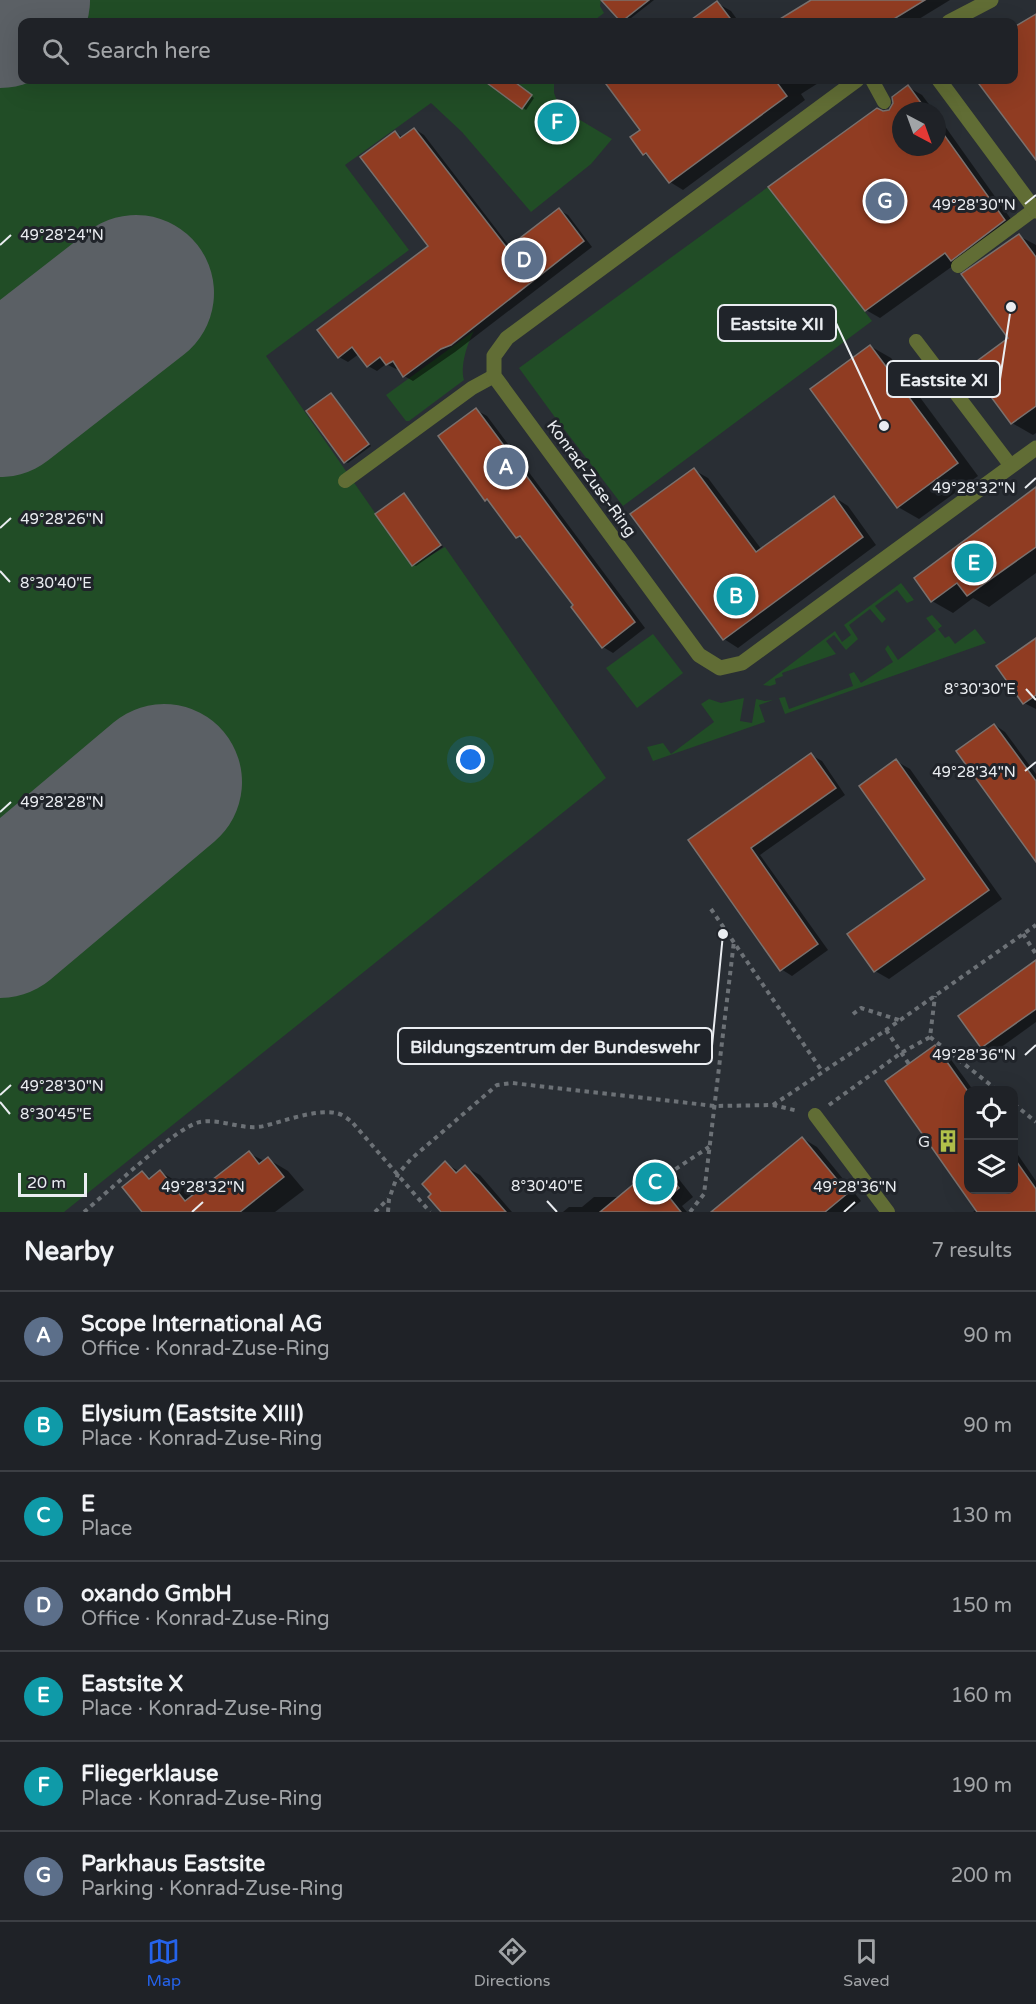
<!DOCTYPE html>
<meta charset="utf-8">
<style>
body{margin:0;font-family:"Varela Round",sans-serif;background:#2c2f33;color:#f1f3f6}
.controls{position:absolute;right:18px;bottom:18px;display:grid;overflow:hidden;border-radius:12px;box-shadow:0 6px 24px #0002}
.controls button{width:54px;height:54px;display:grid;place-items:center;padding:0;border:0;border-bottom:2px solid #3c3f44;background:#1f2227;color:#f1f3f6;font:30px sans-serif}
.compass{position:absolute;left:892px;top:102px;width:54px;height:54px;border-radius:50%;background:#1f2227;box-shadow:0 6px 24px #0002;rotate:139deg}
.scale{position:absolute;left:18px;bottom:15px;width:69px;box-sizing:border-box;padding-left:6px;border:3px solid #eaedf1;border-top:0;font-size:16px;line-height:21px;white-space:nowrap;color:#eaedf1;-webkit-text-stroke:4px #20242a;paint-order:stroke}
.you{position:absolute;left:471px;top:760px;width:21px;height:21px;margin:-15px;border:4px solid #fff;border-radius:50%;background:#1a73e8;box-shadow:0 0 0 9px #1a73e833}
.badge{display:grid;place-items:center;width:39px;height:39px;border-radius:50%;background:#2563eb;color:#fff;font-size:20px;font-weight:700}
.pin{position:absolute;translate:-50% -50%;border:3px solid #fff;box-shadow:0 2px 6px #0006}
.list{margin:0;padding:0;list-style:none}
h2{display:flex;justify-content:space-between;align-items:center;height:78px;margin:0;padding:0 24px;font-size:26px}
h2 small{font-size:20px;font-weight:400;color:#a1a4a7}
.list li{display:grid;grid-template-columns:39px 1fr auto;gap:18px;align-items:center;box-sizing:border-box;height:90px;padding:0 24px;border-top:2px solid #3c3f44}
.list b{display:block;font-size:22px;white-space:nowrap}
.list p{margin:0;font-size:20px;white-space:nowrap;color:#a1a4a7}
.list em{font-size:20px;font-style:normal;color:#a1a4a7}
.icon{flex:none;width:33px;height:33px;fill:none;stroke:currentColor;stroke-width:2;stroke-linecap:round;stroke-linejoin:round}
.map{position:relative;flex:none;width:1036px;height:1212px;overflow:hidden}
.search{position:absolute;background:#1f2227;box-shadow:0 6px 24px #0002;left:18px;right:18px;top:18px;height:66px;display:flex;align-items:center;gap:15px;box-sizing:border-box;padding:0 21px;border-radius:12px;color:#a1a4a7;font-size:22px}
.sheet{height:708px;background:#1f2227}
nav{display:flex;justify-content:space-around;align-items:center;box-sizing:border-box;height:84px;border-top:2px solid #3c3f44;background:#1f2227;font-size:16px;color:#a1a4a7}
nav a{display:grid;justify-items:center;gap:3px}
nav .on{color:#2563eb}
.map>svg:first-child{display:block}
.green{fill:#214d26}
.shadow{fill:#0007}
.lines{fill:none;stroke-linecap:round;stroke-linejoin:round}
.runway{stroke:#5b6065;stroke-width:156}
.building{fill:#903c22;stroke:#7a716e;stroke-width:1.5}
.path{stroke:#6c7176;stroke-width:4;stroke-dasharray:4.5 4.5;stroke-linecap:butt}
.service{stroke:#616d35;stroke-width:14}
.minor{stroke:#616d35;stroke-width:15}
.ticks{fill:none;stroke:#eaedf1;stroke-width:2}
.labels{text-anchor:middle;stroke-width:6;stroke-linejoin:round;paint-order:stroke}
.street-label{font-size:16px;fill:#eaedf1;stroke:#20242a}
.poi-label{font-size:16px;fill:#eaedf1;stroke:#20242a;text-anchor:end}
.ticks-label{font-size:15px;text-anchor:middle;fill:#eaedf1;stroke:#20242a;stroke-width:6;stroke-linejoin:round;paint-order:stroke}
.leader{fill:none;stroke:#eaedf1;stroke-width:2}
.callout-dot{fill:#eaedf1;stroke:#20242a;stroke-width:2}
.callout{fill:#20242a;stroke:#eaedf1;stroke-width:2}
.callout-label{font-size:18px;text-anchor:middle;font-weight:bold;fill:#eaedf1}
</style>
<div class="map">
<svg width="1036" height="1212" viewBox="0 0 1036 1212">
<rect width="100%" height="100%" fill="#292e34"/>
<!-- green -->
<g class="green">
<polygon points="82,0 601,0 600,6 604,13 592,22 53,22"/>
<polygon points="22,47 22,80 554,80 554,93 560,108 612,139 591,164 531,212 462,132 431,103 345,165 409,250 266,356 412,566 445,547 606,778 64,1212 0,1212 0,64"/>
<polygon points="768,187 872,321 623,506 554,416 519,368"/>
<path d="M 474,331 C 467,344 460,366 464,380 L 409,421 L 406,421 L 386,395 Z"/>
<polygon points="901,583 914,600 907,603 897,590 875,606 886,619 882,623 870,609 849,625 858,639 846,650 834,635 826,641 836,654 782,673 783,676 775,679 776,684 770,686 763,685 835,631 842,642 851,635 844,625"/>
<polygon points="932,615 942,626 938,629 945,638 949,636 955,644 975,629 986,643 785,714 779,698 785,697 789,709 853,686 849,674 854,672 861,683 893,662 885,649 888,645 898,660 936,631 926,618"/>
<polygon points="653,634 683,673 637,708 606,668"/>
<polygon points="744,698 740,721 752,723 756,699 765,701 773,700 759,705 765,722 653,761 647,747 663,743 671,754 714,722 701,704 709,699 721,703"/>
</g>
<!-- shadow -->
<g class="shadow">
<polygon points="603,0 654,0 626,22 621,22"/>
<polygon points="814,0 950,0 914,22 778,22"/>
<polygon points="717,3 731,11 739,22 691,22"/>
<polygon points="1036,16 1036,158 977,80 1014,80 1014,28"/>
<polygon points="503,80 510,80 534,98 526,110 497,88"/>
<polygon points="613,80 823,80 801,94 805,100 683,190 670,182 653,159 644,154 642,130 608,83"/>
<polygon points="908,87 922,95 934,111 901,111 901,147 937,147 937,115 1018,229 957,263 880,318 866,310 883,112 890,111"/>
<polygon points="415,129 424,135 510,247 559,210 568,215 592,247 455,352 413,381 404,376 399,367 396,369 386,364 377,371 368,366 359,354 348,362 339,357 430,246 395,132 404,138"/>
<polygon points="1019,236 1036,245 1036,433 1033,435 1012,423 1010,339"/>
<polygon points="870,346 891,358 978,476 919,519 898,507"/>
<polygon points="331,394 371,446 348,463 345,462"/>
<polygon points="476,410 487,416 645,628 613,653 603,647 575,606 527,542 517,537 492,504 486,500"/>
<polygon points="694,470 708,478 762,550 834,497 848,506 876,545 738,648 724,639"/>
<polygon points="1036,489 1036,573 989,607 973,598 953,613 932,601 916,578"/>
<polygon points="407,497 443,547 416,566 413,565"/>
<polygon points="1036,640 1036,709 1024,703"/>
<polygon points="995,725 1005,732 1036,774 1036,859"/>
<polygon points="811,755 822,761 845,795 760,855 828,950 792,976 781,969 690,840"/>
<polygon points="896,761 910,769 1002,899 889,979 875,971 927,879"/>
<polygon points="1036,962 1036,1022 993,1053 982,1047"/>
<polygon points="935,1047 947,1054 973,1090 968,1090 968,1190 1014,1190 1014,1149 1036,1181 1036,1212 973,1212 977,1209 887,1081"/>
<polygon points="802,1138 817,1147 861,1201 848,1212 714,1212"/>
<polygon points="249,1153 264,1161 268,1159 288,1171 304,1190 275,1212 144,1212 143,1173 152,1179 161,1172 181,1184 192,1197"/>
<polygon points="445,1163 460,1172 465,1167 480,1175 512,1212 443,1212"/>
<polygon points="659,1165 674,1173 693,1197 682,1206 687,1212 563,1212 569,1207 582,1207 594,1197 620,1197"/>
</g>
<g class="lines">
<!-- runway -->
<g class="runway">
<polyline points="0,10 12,0"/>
<polyline points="0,399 136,293"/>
<polyline points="0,920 164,782"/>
</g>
</g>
<!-- building -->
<g class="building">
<polygon points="601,0 649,0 621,22"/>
<polygon points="811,0 925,0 889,22 775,22"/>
<polygon points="717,1 733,22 688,22"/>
<polygon points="1036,14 1036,160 976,80 1014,80 1014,27"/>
<polygon points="483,80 512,80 532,95 522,109"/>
<polygon points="603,80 775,80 787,96 669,183 646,153 643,155 630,137 640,130"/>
<polygon points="908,85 927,111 901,111 901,147 937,147 937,125 1005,220 951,261 945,253 865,311 768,187 877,108 883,111 889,110 893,103 892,97"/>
<polygon points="414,128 507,248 559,208 584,241 451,345 441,349 403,377 393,361 386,365 380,357 367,367 352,347 338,358 317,330 428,246 360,157 395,131 400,138"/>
<polygon points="1019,234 1036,257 1036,406 1011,424 969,367 1008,338 961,274"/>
<polygon points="870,345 958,463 897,508 810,389"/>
<polygon points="331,393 369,444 344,463 306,411"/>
<polygon points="476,408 635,622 602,648 571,607 573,605 520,536 516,538 487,499 485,501 438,436"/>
<polygon points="694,468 756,552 834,496 863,537 723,640 630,514"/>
<polygon points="1036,487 1036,547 967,596 957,583 931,602 914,578"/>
<polygon points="404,493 441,545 412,566 375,514"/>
<polygon points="1036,638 1036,695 1023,704 996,666"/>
<polygon points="994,724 1036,781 1036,862 956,751"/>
<polygon points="811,753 836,788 751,848 818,944 780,971 688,840"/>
<polygon points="896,759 989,890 874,972 847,934 925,879 859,786"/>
<polygon points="1036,960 1036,1009 981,1048 958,1016"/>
<polygon points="935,1045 969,1093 969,1190 1014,1190 1014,1158 1036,1189 1036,1212 977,1212 885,1081"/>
<polygon points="802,1137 848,1193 825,1212 711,1212"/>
<polygon points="249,1151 259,1164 268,1157 284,1177 240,1212 142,1212 122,1187 142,1171 149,1179 160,1170 185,1201"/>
<polygon points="445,1161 456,1173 465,1165 506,1212 441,1212 428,1197 431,1194 422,1184"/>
<polygon points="659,1163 679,1188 669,1197 681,1212 600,1212"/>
</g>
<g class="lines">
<!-- path -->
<g class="path">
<polyline points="711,909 822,1071"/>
<polyline points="1023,934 1036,954"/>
<polyline points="853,1014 861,1008 899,1020"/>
<polyline points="886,1030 909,1064"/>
<polyline points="930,1037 997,1090"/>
<polyline points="1014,1104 1036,1122"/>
<polyline points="773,1105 886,1030 1036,925"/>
<polyline points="829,1105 901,1053 930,1037 935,996"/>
<polyline points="668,1174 709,1147"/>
<path d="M 84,1212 C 106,1194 177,1126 200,1122 C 222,1118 242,1131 264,1126 C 284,1121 316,1109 336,1113 C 342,1114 348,1119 352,1122 L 430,1212"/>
<polyline points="375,1212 388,1199"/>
<polyline points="388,1212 389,1199 398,1174 411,1159 497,1085 512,1083 715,1106 773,1105 798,1111"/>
<polyline points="690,1212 704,1194 734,941"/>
</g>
<!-- service -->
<g class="service">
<polyline points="872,80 884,102"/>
<polyline points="958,266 1035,209"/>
<polyline points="916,341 1011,466"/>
<polyline points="345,481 472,388 494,376"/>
<polyline points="815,1115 888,1212"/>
</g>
<!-- minor -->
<g class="minor">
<polyline points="949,22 991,0"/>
<polyline points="857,80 507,338 494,356 494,376 699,655 720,668 742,663 1036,448"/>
<polyline points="939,80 1036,211"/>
</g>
</g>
<!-- ticks -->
<path class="ticks" d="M 1025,204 L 1036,195M 0,245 L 11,235M 1025,488 L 1036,478M 0,528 L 11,518M 0,571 L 10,582M 1026,689 L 1036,700M 1025,771 L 1036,762M 0,812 L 11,802M 1025,1055 L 1036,1045M 0,1095 L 11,1085M 0,1102 L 10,1114M 547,1201 L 557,1212M 192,1212 L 203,1202M 844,1212 L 855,1202"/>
<!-- icons -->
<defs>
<g id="building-bare" transform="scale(1.8)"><path d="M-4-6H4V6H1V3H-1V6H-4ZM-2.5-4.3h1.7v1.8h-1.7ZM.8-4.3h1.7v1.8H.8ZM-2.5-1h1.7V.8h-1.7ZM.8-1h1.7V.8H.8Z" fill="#b3c24b" stroke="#20242a" stroke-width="2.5" paint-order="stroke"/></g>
</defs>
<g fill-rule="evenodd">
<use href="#building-bare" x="948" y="1141"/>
</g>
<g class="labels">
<!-- street labels -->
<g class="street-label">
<text transform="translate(592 478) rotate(54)" y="6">Konrad-Zuse-Ring</text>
</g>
<!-- poi labels -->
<g class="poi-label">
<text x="930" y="1147">G</text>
</g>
</g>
<g class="ticks-label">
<text x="974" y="210">49°28'30"N</text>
<text x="62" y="240">49°28'24"N</text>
<text x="974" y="493">49°28'32"N</text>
<text x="62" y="524">49°28'26"N</text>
<text x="56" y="588">8°30'40"E</text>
<text x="980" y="694">8°30'30"E</text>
<text x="974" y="777">49°28'34"N</text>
<text x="62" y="807">49°28'28"N</text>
<text x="974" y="1060">49°28'36"N</text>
<text x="62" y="1091">49°28'30"N</text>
<text x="56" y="1119">8°30'45"E</text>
<text x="547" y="1191">8°30'40"E</text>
<text x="203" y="1192">49°28'32"N</text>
<text x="855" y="1192">49°28'36"N</text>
</g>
<!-- callouts -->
<path class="leader" d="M884 426L836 323M1011 307L1000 379M723 934L712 1046"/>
<g class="callout-dot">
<circle cx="884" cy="426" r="6"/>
<circle cx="1011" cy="307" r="6"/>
<circle cx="723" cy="934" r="6"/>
</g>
<g class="callout">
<rect x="718" y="305" width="118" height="36" rx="6"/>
<rect x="887" y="361" width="113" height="36" rx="6"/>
<rect x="398" y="1028" width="314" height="36" rx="6"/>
</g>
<g class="callout-label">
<text x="777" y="330">Eastsite XII</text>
<text x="944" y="386">Eastsite XI</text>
<text x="555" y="1053">Bildungszentrum der Bundeswehr</text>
</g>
</svg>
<div class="controls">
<button><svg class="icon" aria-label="locate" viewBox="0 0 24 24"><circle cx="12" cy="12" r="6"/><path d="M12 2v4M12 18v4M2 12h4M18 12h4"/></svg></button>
<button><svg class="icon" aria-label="layers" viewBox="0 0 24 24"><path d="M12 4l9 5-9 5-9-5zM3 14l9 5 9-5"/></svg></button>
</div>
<svg class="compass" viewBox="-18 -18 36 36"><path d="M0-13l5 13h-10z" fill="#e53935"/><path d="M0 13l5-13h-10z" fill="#a1a4a7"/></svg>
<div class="scale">20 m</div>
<div class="you"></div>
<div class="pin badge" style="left:506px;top:467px;background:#5c6f8a">A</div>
<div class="pin badge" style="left:736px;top:596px;background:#0f9aa8">B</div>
<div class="pin badge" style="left:655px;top:1182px;background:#0f9aa8">C</div>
<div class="pin badge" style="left:524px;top:260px;background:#5c6f8a">D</div>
<div class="pin badge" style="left:974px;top:563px;background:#0f9aa8">E</div>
<div class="pin badge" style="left:557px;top:122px;background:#0f9aa8">F</div>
<div class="pin badge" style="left:885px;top:201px;background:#5c6f8a">G</div>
<div class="search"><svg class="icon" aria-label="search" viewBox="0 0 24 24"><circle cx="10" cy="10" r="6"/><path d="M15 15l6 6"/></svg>Search here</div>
</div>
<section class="sheet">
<h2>Nearby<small>7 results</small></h2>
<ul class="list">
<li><span class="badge" style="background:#5c6f8a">A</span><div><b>Scope International AG</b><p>Office · Konrad-Zuse-Ring</p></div><em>90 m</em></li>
<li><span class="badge" style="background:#0f9aa8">B</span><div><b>Elysium (Eastsite XIII)</b><p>Place · Konrad-Zuse-Ring</p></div><em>90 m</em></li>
<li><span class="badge" style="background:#0f9aa8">C</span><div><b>E</b><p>Place</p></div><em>130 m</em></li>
<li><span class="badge" style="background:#5c6f8a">D</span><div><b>oxando GmbH</b><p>Office · Konrad-Zuse-Ring</p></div><em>150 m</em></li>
<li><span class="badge" style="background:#0f9aa8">E</span><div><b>Eastsite X</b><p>Place · Konrad-Zuse-Ring</p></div><em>160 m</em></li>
<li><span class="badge" style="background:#0f9aa8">F</span><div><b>Fliegerklause</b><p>Place · Konrad-Zuse-Ring</p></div><em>190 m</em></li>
<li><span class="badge" style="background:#5c6f8a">G</span><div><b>Parkhaus Eastsite</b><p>Parking · Konrad-Zuse-Ring</p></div><em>200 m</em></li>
</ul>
</section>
<nav>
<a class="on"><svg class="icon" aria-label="map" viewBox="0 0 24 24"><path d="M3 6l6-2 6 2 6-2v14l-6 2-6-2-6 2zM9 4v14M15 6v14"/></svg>Map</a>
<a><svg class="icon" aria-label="directions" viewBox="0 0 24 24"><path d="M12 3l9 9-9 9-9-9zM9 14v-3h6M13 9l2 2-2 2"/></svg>Directions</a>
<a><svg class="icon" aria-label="saved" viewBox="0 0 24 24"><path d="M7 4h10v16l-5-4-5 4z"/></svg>Saved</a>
</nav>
